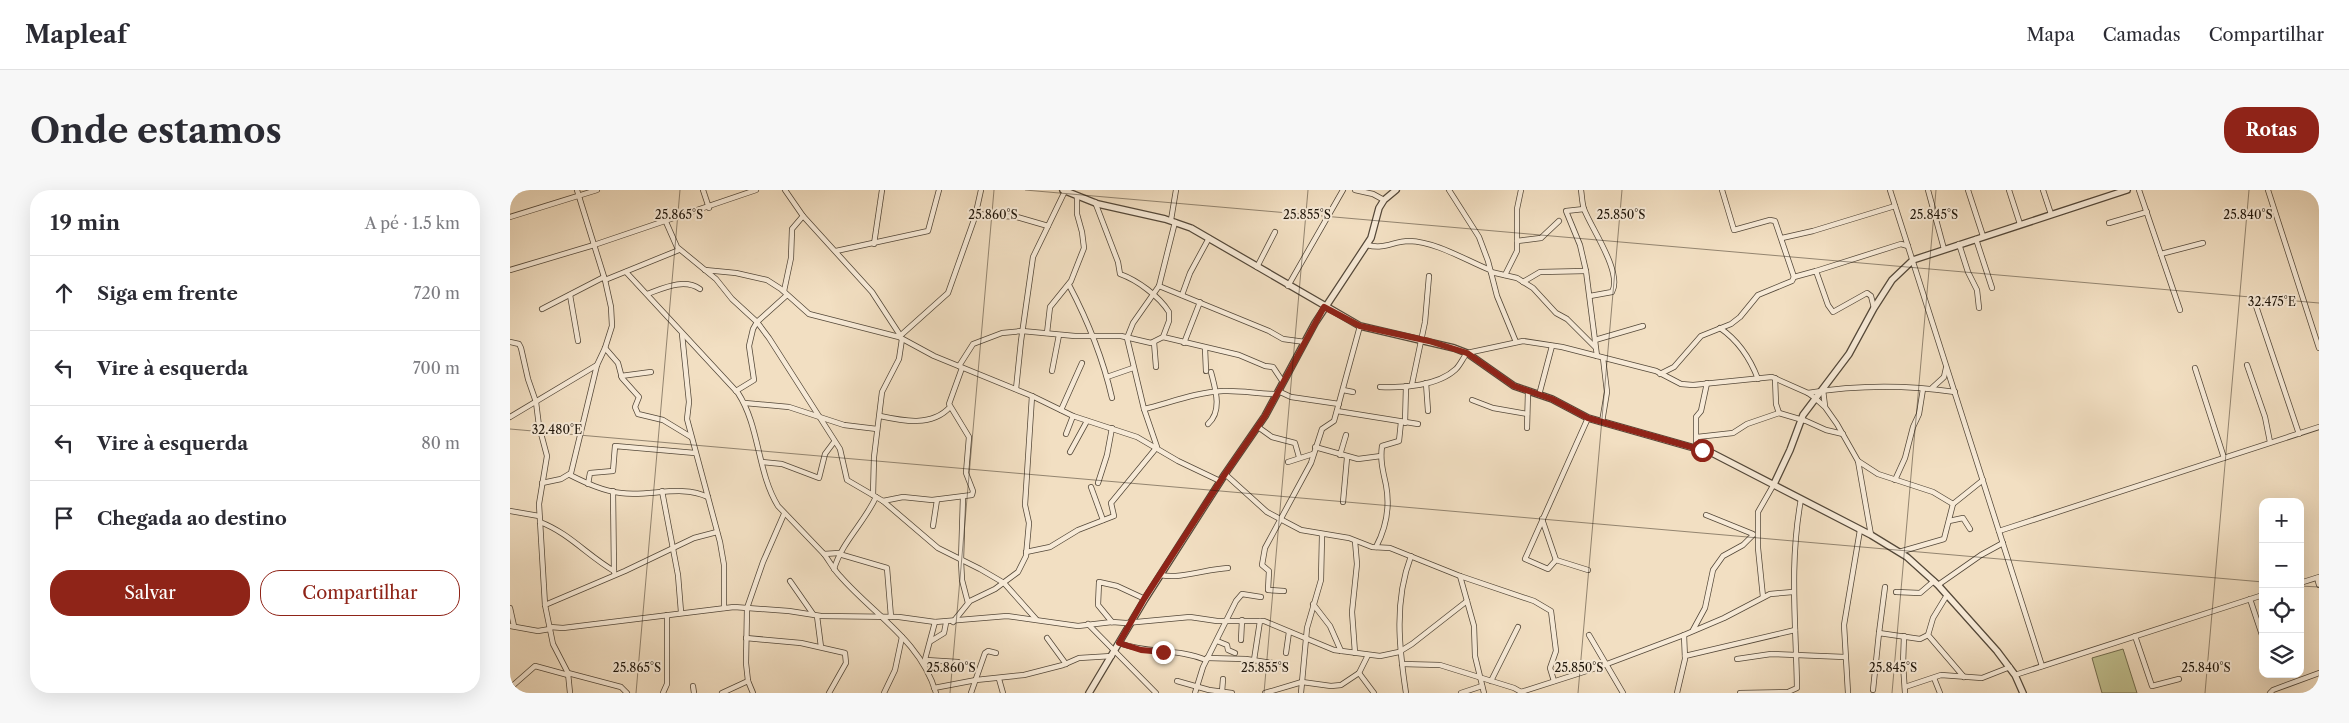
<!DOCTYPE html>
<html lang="pt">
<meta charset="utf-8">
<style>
body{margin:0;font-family:"Libre Caslon Text",serif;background:#f7f7f7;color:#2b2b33}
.controls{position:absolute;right:15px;bottom:15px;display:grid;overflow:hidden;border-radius:10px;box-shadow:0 5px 20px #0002}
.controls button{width:45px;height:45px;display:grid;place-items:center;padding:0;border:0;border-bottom:1px solid #e1e1e2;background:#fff;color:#2b2b33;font:25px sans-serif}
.stop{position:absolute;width:15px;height:15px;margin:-11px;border:4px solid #8f2418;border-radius:50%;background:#fff}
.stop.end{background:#8f2418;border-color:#fff;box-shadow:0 1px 5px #0008}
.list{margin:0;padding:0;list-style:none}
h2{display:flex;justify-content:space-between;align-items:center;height:65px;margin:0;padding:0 20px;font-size:21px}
h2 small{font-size:16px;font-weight:400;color:#7c7c81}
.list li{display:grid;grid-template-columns:32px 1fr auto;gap:15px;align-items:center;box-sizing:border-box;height:75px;padding:0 20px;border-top:1px solid #e1e1e2}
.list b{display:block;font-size:19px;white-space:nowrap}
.list em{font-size:16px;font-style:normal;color:#7c7c81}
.actions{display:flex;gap:10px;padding:15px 20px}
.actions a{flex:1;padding:11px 0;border:1px solid #8f2418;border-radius:20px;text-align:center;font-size:18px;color:#8f2418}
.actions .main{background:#8f2418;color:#fff}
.icon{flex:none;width:28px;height:28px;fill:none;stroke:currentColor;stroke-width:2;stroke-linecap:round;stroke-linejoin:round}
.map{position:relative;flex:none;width:1809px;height:503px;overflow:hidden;border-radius:20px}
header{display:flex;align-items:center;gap:30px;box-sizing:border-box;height:70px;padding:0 25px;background:#fff;border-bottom:1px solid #e1e1e2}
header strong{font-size:24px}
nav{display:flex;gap:28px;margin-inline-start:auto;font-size:18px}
.intro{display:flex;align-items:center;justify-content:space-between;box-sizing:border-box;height:120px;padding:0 30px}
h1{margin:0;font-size:35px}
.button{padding:12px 22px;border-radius:20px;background:#8f2418;color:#fff;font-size:18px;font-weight:700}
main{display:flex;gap:30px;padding:0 30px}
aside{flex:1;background:#fff;border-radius:20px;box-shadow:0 5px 20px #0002}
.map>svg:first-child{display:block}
.garden{fill:#c0c08f;stroke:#706b4d}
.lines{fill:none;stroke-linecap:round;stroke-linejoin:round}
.minor-casing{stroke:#544839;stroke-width:6}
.tertiary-casing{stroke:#544839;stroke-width:8}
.minor{stroke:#f7ead7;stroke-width:4.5}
.tertiary{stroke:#f7ead7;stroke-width:5.5}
.route{stroke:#8f2418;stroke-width:6}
.ticks{fill:none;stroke:#1f160b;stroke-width:1;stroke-opacity:0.45}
.ticks-label{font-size:12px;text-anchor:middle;fill:#1f160b;stroke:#f7ead7;stroke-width:4;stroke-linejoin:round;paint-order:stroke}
</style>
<header>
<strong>Mapleaf</strong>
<nav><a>Mapa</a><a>Camadas</a><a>Compartilhar</a></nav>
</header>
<div class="intro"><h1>Onde estamos</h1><a class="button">Rotas</a></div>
<main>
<aside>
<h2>19 min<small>A pé · 1.5 km</small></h2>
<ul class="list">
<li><svg class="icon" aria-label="ahead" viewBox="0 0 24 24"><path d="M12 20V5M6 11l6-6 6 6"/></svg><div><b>Siga em frente</b></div><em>720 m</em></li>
<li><svg class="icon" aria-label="left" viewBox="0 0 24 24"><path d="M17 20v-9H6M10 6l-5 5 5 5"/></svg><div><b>Vire à esquerda</b></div><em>700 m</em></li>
<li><svg class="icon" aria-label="left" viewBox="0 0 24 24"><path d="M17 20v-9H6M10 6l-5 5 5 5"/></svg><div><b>Vire à esquerda</b></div><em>80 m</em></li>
<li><svg class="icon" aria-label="arrive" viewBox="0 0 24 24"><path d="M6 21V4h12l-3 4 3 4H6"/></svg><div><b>Chegada ao destino</b></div></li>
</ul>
<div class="actions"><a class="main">Salvar</a><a>Compartilhar</a></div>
</aside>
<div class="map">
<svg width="1809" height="503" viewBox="0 0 1809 503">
<rect width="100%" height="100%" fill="#f2dfc2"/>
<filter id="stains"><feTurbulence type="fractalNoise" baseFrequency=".004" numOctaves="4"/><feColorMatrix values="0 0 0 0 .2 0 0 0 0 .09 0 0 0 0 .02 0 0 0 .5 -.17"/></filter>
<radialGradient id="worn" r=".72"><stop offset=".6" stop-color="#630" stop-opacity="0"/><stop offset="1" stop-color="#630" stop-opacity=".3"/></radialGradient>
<!-- garden -->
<polygon class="garden" points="1613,459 1627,503 1592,503 1582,468"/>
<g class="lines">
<!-- minor casing -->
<g class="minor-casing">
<g id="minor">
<polyline points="193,0 199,18"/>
<polyline points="275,0 293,26 362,102 390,145"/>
<polyline points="845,0 863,4 874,10"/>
<polyline points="939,0 969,47 978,71 987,106 1006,152"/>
<path d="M 1071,0 C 1072,6 1072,13 1074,19 C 1081,38 1113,83 1102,102 L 1080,106"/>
<polyline points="1212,0 1224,40 1260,30 1265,31 1284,87"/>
<polyline points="1380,0 1532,476"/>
<polyline points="1418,0 1434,59"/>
<polyline points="1458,0 1473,46"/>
<polyline points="1499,0 1510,34"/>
<polyline points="1533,0 1541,24"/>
<polyline points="1629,0 1670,120"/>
<polyline points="1758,0 1809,158"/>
<polyline points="1074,19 1056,21 1070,55 1076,81 1087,166"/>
<polyline points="466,24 507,27 538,36"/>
<polyline points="0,27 87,0"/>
<polyline points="661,30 666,0"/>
<polyline points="156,32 167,57 206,89 222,109 247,132 259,148 330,259 337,290 373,311 428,358 470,379 494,393 526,429"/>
<polyline points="1599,33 1637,22"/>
<polyline points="1272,48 1303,41 1385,16"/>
<polyline points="1466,49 1482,98"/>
<polyline points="1007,51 1031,48 1049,31"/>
<polyline points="364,54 372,0"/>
<polyline points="1449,54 1458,82 1467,100 1469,118"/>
<path d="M 857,55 C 875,60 883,51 899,51 C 927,52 955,70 980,80"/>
<polyline points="326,61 418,41 429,0"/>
<polyline points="1651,64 1693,53"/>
<polyline points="747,77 765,42"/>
<polyline points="0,80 84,55 246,0"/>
<polyline points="195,80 226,83 257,90 271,99 299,124 389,147 424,166 522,206 563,226 627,247 668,271 710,291"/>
<polyline points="1306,81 1391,54 1398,56"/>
<path d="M 116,82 L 228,203 C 250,237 247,282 268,316 L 314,364 L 329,363"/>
<polyline points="981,82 1007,88 1023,98 1046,123 1057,129 1085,157"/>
<polyline points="995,85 1007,61 1007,19 1011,0"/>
<polyline points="95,90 169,60"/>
<polyline points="1013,92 1030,82 1076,81"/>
<path d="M 559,95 C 578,131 593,169 602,208"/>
<polyline points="649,96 759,141 773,149 795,152"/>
<polyline points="778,96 833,0"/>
<polyline points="274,101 281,68 282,39 293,26"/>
<path d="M 137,104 C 154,98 174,88 190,99"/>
<polyline points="60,105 68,151"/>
<polyline points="672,105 680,83 699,48"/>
<polyline points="1746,116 1789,244"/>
<polyline points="32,119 94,87"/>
<path d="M 1210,138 C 1229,151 1240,168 1248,189"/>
<polyline points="537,143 540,117 561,91 574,58 572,42 567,24 567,6"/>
<polyline points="172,144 179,212 177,229 210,352 214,375 214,418"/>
<polyline points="390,146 438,103 465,27 471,0"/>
<polyline points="653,147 729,165 755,176 763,177 773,192"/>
<polyline points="1085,150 1133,136"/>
<polyline points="0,152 9,154 11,158 18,189 26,212 29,236 37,266 29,314 35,415 43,454 58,483 60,503"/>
<polyline points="644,152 646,177"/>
<polyline points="674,153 690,112"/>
<polyline points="95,158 108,173 112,188 129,207 125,217 128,224 153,230 181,247"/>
<polyline points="695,158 696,181"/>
<polyline points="1737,175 1755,227 1760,252"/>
<path d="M 449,176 L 463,154 L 492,143 L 512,141 L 565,146 L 611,146 L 641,153 L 653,147 L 659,131 L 659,122 C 649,106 627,90 610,84 L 608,72 L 585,12"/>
<polyline points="1685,178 1714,268"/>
<polyline points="542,181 549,145"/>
<polyline points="1150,184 1164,177 1191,146 1221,134 1230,127 1248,105 1282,91 1284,87 1306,81 1318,115 1323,122 1357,103 1361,106 1364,118"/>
<polyline points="111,186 141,182"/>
<polyline points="597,187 623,178"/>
<polyline points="1265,188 1266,214 1269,223"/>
<polyline points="916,193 918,221"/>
<polyline points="902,194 915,132 919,86"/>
<path d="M 870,197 C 893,198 928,196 946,179 C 950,175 953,168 957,163 L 1013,151 L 1052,157 L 1095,168 L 1146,181 L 1171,194 L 1183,195 L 1262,187 L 1298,203 L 1305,208 L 1315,217 L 1327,234 L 1348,271 L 1361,345"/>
<polyline points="1422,198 1434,187 1436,178"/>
<polyline points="506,199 511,151 523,67 555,1"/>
<polyline points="833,200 843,202"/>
<polyline points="1313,200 1315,216"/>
<polyline points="226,201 244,190 239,156 243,139 247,132 277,105"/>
<polyline points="768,201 781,207 829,214"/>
<path d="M 1298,203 C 1346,195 1397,195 1445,202"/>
<polyline points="1029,205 1042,156"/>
<polyline points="962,210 983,218 1017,224"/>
<polyline points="235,213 279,217 334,235 367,239"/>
<path d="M 634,219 C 659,213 687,202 713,201 C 731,200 748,204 766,204"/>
<polyline points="551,220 572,173"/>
<polyline points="827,221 908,234"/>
<path d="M 370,226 C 393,231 422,237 440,217"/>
<polyline points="0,227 87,175"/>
<polyline points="1092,232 1097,202 1093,168"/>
<polyline points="895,233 896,196"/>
<path d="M 698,234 C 713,221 705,198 701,182"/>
<polyline points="748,237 762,247 785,253 789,267"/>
<polyline points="1017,238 1018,202"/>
<polyline points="556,244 563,226"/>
<polyline points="1187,247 1223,243 1237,234 1269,223 1296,231 1316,240 1333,244"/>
<polyline points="805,257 848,269 871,266"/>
<polyline points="1186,258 1186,227 1191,221 1197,193"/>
<polyline points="560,262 577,231"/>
<polyline points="830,265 836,245"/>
<polyline points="1348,271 1368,284 1423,302 1443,314"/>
<polyline points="252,272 272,274 309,288 315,264 324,252"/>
<polyline points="778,272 803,264"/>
<polyline points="715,284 757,322 791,340 839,348 862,357 880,358 950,386 1024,411 1041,421 1046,461 1040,478 1044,491"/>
<path d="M 60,285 C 76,293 93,301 111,303 C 140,307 171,294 198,307"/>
<polyline points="1385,290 1395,268 1403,237 1409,224 1413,199"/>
<polyline points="32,293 51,289 61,283 87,175 95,158 102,136 101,117 95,90 67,0"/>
<polyline points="588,293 597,265 602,238"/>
<polyline points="78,294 80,283 103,281 105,256 185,263"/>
<polyline points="581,297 593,330"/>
<polyline points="103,301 104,382"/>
<polyline points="152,301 168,385 171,422"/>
<polyline points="363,305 364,267 372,202 389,169 392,149"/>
<polyline points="453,307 451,371 452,390 458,413"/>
<polyline points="373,311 393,307 422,310 462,305 463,301 456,283 459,247 439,214 452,178"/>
<polyline points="833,312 837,268"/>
<polyline points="0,321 29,326"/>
<polyline points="1196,325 1243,344"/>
<polyline points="1032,329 1046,370"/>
<polyline points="1439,331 1453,328 1460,339"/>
<path d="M 30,332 C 59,343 78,366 104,381"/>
<polyline points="423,336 427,310"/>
<polyline points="1489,341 1809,237"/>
<polyline points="845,351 847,374 842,422 845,463"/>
<path d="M 866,357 C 876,338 880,316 876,295 C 873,281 870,271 872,256 L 889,251 L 891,232"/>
<polyline points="516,362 540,357 568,340 604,326 601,313 647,257 634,219 617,148 623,133 649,96 665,32"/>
<polyline points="1389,362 1434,349 1443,314 1473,290"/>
<path d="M 314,364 C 320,372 324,380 330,386 C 364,425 411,451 426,503"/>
<polyline points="329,364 377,378 381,427"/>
<path d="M 324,379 C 332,352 354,333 366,307"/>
<polyline points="1078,380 1046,370 1038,379 1015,369 1078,228"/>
<path d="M 650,385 C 672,389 696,379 718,378"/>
<polyline points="950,386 964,436 965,466 974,503"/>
<polyline points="1807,388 1809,395"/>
<polyline points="280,391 303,424"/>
<polyline points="1790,393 1809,387"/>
<polyline points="1428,395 1471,365 1493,353"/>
<polyline points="774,401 758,400 759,381 752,375 755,358 801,273 812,239 824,231 850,136"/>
<polyline points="1386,402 1410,403 1424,391"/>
<polyline points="1437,405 1423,428 1418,445 1454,487"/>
<polyline points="1253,407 1248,358 1248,322 1264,294"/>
<polyline points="1740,409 1753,448"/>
<polyline points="803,414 820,436 831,461"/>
<polyline points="35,415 115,381 184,348 207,342"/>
<polyline points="0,418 4,436"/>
<polyline points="307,426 311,457"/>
<polyline points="443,432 460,411 485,399 508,382 516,366 519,333 515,315 522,206"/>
<polyline points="602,432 588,415 589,392 607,396 635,409"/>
<polyline points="578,434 646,503"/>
<polyline points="0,436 28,441 40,439"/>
<polyline points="40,437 53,438 224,417 279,421 311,426 389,427 425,432 497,426 568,436 602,432 616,433 680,427 707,431 754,431 824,460 870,466 889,462 902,454 957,411"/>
<polyline points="1183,440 1195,418 1203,380 1213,366 1233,355 1243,345"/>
<polyline points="1369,443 1375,397"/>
<polyline points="1079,445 1113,503"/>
<polyline points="1394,446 1393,474 1395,503"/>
<polyline points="1625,446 1642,496 1669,489"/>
<polyline points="236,448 291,453 335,463 336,473 319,503"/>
<polyline points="537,448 556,474"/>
<polyline points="731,450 732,430"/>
<polyline points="421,451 434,443 436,433"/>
<polyline points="707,451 717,455 718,460 725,463"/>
<path d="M 609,453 C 638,464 668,458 696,470"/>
<polyline points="776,463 779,442"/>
<polyline points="1175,466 1285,440"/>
<polyline points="697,468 736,469 769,474"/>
<polyline points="1227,469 1261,464 1335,467"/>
<polyline points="416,470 448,472"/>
<polyline points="744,470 750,431"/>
<polyline points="414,473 425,432"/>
<polyline points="892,474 930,475 1004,498 1013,503"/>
<polyline points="58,483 111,497 117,503"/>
<polyline points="849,483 864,503"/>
<polyline points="1505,485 1753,405"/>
<polyline points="1424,488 1430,503"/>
<polyline points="489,489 493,503"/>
<polyline points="667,491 699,500 722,503"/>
<polyline points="981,491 1008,437"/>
<polyline points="183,496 184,503"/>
<polyline points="1395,497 1431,485 1472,488 1500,477"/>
<polyline points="0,498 25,476 58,485"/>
<polyline points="424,498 466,490 514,485 553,475 569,468 602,466"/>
<polyline points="1363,500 1369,443 1410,449 1418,445"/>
<polyline points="712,502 713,489"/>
<polyline points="1011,502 1089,477 1174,445 1214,428 1260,404 1283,402"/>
<polyline points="153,503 157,494 157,425"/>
<polyline points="212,503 238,491"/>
<polyline points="243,503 238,491 236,473 237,418 253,372 274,324"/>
<polyline points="374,503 385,480 392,447"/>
<polyline points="461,503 475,463 478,461 486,463"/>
<polyline points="685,503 693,477 726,411 732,404 751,407"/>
<polyline points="755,503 792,492 821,496 831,495 849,483 858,465"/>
<polyline points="791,503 797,438 811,390 812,345"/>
<path d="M 896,503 C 889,457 884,411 901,366"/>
<polyline points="951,503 972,496"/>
<polyline points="1167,503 1175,469 1174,445"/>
<path d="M 1230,503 L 1278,502 L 1287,498 C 1286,433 1279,375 1291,309"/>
<polyline points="1338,503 1334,435 1350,340"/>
<polyline points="1760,503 1763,500 1809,483"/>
</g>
</g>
<!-- tertiary casing -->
<g class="tertiary-casing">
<g id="tertiary">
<polyline points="553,0 588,14 655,29 681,38 850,136 944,158 957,163 1004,196 1042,209 1078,228 1202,263 1361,345 1397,367 1428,395 1487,461 1505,485 1513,503"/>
<polyline points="1264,294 1280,260 1293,225 1339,164 1364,118 1382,90 1403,70 1617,0"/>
<polyline points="579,503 635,409 715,284 755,226 805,133 861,48 869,18 874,10 886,0"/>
</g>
</g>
<!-- minor -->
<use href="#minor" class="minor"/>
<!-- tertiary -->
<use href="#tertiary" class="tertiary"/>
</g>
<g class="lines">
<!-- route -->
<polyline class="route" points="653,462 631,460 609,453 634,409 715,284 755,226 814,117 850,136 919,151 957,163 1004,196 1042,209 1078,228 1192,260"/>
</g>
<!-- ticks -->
<path class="ticks" d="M 515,0 L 1809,113M 0,239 L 1753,392M 1790,396 L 1809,397M 126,503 L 170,0M 440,503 L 484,0M 754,503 L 798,0M 1068,503 L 1112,0M 1382,503 L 1426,0M 1695,503 L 1739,0"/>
<g class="ticks-label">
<text x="169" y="29">25.865°S</text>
<text x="483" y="29">25.860°S</text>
<text x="797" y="29">25.855°S</text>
<text x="1111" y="29">25.850°S</text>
<text x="1424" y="29">25.845°S</text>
<text x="1738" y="29">25.840°S</text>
<text x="1762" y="116">32.475°E</text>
<text x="47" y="244">32.480°E</text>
<text x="127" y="482">25.865°S</text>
<text x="441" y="482">25.860°S</text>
<text x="755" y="482">25.855°S</text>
<text x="1069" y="482">25.850°S</text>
<text x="1383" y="482">25.845°S</text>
<text x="1696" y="482">25.840°S</text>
</g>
<rect width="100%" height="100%" filter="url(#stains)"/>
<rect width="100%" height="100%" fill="url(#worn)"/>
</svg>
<div class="controls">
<button>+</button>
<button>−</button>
<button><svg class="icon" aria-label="locate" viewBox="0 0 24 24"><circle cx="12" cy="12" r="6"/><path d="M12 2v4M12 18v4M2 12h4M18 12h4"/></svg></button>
<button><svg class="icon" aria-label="layers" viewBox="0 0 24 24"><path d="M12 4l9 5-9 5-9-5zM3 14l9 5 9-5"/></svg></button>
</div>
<div class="stop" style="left:1192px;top:260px"></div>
<div class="stop end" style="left:653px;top:462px"></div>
</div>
</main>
